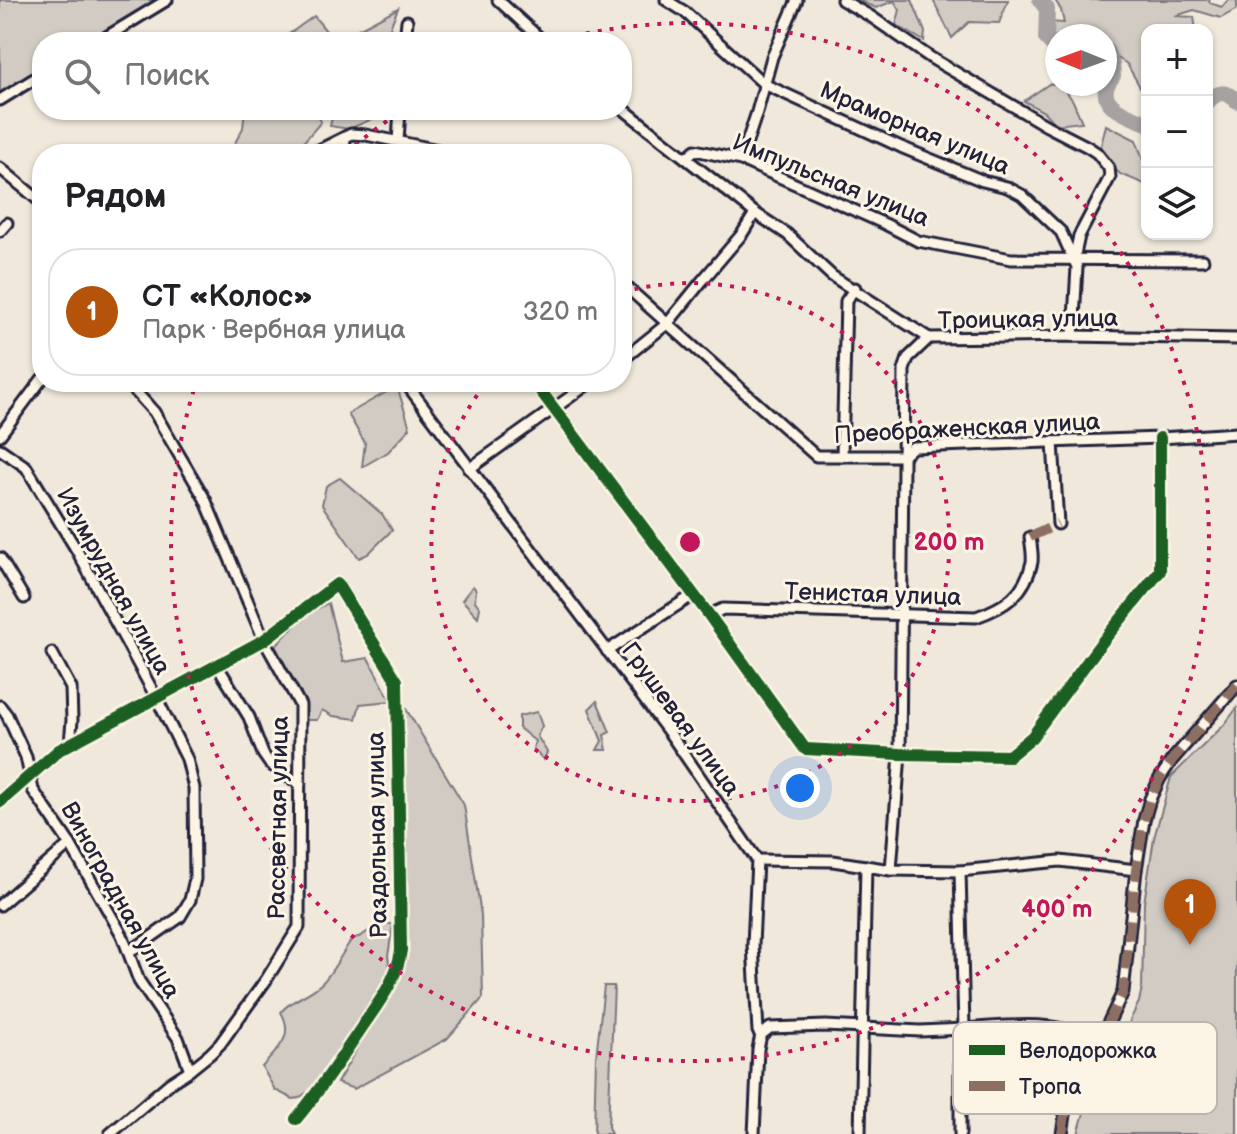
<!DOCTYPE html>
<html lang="ru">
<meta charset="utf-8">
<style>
body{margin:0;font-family:"Balsamiq Sans",sans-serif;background:#f2f2f2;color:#202124}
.controls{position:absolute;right:24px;top:24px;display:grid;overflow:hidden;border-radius:16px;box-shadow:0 2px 6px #0004}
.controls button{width:72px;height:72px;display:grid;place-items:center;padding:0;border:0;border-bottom:2px solid #e0e0e0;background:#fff;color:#202124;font:40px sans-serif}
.compass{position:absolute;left:1045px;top:24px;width:72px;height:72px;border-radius:50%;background:#fff;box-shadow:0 2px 6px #0004;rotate:271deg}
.you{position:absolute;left:800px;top:788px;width:28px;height:28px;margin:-20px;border:6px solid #fff;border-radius:50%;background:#1a73e8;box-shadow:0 0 0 12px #1a73e833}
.badge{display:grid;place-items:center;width:52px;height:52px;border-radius:50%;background:#b45309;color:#fff;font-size:26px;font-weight:700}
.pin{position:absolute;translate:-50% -66px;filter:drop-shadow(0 2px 4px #0008)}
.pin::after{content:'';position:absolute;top:42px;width:28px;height:24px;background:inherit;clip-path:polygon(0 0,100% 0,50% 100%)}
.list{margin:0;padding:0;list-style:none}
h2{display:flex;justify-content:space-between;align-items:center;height:104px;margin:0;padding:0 32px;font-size:34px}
h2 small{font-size:26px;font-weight:400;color:#757577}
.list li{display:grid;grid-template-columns:52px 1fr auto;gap:24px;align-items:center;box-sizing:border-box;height:128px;margin:0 16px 16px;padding:0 16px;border:2px solid #e0e0e0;border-radius:32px}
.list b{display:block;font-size:30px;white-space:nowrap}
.list p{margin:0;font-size:26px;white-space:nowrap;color:#757577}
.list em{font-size:26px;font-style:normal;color:#757577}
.icon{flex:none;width:44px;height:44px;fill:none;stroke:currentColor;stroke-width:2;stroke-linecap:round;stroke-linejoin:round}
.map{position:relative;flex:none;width:1237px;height:1134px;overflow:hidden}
.search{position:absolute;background:#fff;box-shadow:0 2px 6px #0004;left:32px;top:32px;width:600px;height:88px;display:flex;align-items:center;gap:20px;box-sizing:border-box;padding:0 28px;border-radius:32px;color:#757577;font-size:30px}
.panel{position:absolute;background:#fff;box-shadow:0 2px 6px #0004;left:32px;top:144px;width:600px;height:248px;border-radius:32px}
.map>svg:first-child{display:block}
.green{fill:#d1cbc3;stroke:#7a767f;stroke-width:2}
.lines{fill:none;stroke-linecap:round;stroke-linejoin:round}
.river{stroke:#a6a2a2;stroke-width:16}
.street-casing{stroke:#22223b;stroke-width:15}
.street{stroke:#fcf5e5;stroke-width:9}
.quiet{stroke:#8d6e63;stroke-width:10;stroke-dasharray:20 10;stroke-linecap:butt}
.cycleway-casing{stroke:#fcf5e5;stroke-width:17}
.cycleway{stroke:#1b5e20;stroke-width:12}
.ring{fill:none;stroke:#c2185b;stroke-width:4;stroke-dasharray:4 8}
.labels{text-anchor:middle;stroke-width:6;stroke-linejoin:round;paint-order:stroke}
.street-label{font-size:24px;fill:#22223b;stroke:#fcf5e5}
.key{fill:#fcf5e5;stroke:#bbb6b2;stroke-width:2}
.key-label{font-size:22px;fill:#22223b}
.centre{fill:#c2185b;stroke:#fcf5e5;stroke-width:4}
.ring-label{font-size:24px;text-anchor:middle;font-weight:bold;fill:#c2185b;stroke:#fcf5e5;stroke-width:6;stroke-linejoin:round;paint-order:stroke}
</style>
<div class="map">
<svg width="1237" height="1134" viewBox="0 0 1237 1134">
<rect width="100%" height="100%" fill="#efe8db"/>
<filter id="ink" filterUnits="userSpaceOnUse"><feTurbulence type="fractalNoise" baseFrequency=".0125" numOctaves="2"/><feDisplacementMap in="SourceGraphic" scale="16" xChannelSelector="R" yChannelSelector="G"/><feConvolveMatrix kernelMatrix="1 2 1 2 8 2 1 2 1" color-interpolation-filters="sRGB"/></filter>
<g filter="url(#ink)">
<!-- green -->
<g class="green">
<polygon points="0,0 160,0 89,42 42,42 42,70 0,96"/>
<polygon points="857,0 912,0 925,32 924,41 896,25 900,10 894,1 876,8"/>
<polygon points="933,0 1008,0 999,23 969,22 952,38"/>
<polygon points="1055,0 1209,0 1210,3 1222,7 1228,0 1237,0 1237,9 1221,18 1194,10 1175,16 1194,17 1196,30 1147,30 1147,90 1140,87 1127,64 1105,50 1105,36 1057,36 1057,44 1053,43 1048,38 1048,22 1064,23 1061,10"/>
<polygon points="398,8 384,42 349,42 351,33"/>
<polygon points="314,16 335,42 278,42"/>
<polygon points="1049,84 1061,84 1073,101 1082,122 1056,125 1044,112 1024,101"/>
<polygon points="245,110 316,110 321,122 293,154 229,154 243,128"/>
<polygon points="334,110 385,110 384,114 349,129 330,126"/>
<polygon points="1106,125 1136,140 1144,162 1147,163 1147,185 1120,174 1099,153"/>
<polygon points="397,386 410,428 388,452 362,467 365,443 348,414"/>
<polygon points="340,478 382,514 392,530 368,554 359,558 322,505 326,486"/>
<polygon points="473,586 476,590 475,601 480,608 478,617 462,600"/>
<polygon points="328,603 343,662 368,658 391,701 360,704 356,719 333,716 322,710 317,720 306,720 305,701 275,646 305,616"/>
<polygon points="597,701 610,732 604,735 607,750 597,750 602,741 589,709"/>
<polygon points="403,704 464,805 481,915 483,998 447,1039 354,1089 337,1083 407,961"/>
<polygon points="1237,708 1237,1134 1078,1134 1096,1070 1125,1031 1139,1002 1142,987 1144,903 1154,838 1171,777 1224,725"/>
<polygon points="537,712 542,726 537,736 547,752 544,760 533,749 535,741 519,728 519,716"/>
<path d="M 379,924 L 393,924 L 388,956 L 391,976 L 383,992 L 317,1085 L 299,1098 L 293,1099 L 275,1090 L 262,1067 C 278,1049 295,1036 281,1012 C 291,999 311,995 323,982 C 334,970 342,953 352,939 L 361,936 Z"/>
<polygon points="604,986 614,986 608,1127 611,1134 594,1134 596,1057"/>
</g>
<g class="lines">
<!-- river -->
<g class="river">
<polyline points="1040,0 1047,9 1046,38 1052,44 1057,46"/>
<path d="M 1105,52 L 1107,52 L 1112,65 L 1113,76 C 1090,103 1126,115 1147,123"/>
<path d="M 1207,103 C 1217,90 1226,91 1237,101"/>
</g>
<!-- street casing -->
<g class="street-casing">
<g id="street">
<polyline points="498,0 544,42"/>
<polyline points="666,0 685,12 764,84 901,147 983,181 1007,187 1022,195 1061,232 1077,267 1073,336"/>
<polyline points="842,0 870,16 931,58 1047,126 1088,147 1097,153 1109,168 1110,177 1079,236 1074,259"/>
<polyline points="98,42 167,0"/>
<polyline points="405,42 407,21"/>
<polyline points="0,100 42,74"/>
<polyline points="622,108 755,213 787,234 832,276 929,338"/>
<polyline points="398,141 400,110"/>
<polyline points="311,154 351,134 366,135 458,154"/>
<polyline points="344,154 345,137"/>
<polyline points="686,158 695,150 741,160 885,224 918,241 1011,259 1203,260"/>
<polyline points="741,160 757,112 772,57 797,0"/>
<polyline points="0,168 42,203"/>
<polyline points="0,231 7,223"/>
<polyline points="622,283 816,456 903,456 913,447 1160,438 1237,433"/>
<polyline points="622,360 668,323 702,281 742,234 755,213"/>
<polyline points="405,382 671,735 757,860 753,945 758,1031 761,1035 758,1049 754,1134"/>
<polyline points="534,382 709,615 805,749 900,754 1009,756 1032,737 1099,646 1160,571 1160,438"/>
<polyline points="0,435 42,379"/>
<polyline points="1053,442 1058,524"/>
<polyline points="0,449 26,467 76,549 157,699 187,759 194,788 195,879 190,900 180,917 137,947 129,951"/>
<polyline points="842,456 846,301 855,288"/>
<polyline points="469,469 591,382"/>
<polyline points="0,558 24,598"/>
<path d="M 709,615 L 723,609 L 976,617 C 1005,607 1025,594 1032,562 C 1033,554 1031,545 1030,537"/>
<polyline points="607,651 693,595"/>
<polyline points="52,653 71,688 72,720 70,744"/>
<polyline points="217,665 249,717 263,754 270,764 300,784"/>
<polyline points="0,706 7,715 26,757 33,790 70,844 122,935 139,981 178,1038 190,1070"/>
<path d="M 0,802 L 59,750 L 264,640 L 337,584 L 397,681 L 401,950 C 397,982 375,1007 358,1033 C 338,1062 319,1092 296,1119"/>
<polyline points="757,860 833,861 891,870 960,871 1060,861 1136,870"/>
<polyline points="891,870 900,754 904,370 908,358 929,338 1073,336 1237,339"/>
<path d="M 960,871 L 964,1029 C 1008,1026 1055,1019 1095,1040"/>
<polyline points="0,905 70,844"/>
<polyline points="761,1035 770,1028 826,1026 920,1031 964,1029 960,1062 960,1134"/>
<polyline points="110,1134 170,1083 190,1070 210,1054 220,1044 266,980 299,927 300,705 264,640 205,499 154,412 127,382"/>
<polyline points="860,1134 866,866"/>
<polyline points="1062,1134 1067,1102 1074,1077 1095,1040 1105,1030 1123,992 1136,870 1144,820 1150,799 1160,778 1172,760 1237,685"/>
</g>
</g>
<!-- street -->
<use href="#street" class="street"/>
<!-- quiet -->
<g class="quiet">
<polyline points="1030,537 1058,524"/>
<polyline points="1062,1134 1067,1102 1074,1077 1095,1040 1105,1030 1123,992 1136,870 1144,820 1150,799 1160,778 1172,760 1237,685"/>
</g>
<!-- cycleway casing -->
<g class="cycleway-casing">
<g id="cycleway">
<polyline points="534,382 709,615 805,749 900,754 1009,756 1032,737 1099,646 1160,571 1160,438"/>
<path d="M 0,802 L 59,750 L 264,640 L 337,584 L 397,681 L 401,950 C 397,982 375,1007 358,1033 C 338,1062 319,1092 296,1119"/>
</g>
</g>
<!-- cycleway -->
<use href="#cycleway" class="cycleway"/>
</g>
</g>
<!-- distance rings -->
<g class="ring">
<path d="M623 292A259 259 0 1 1 486 383"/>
<path d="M346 153A519 519 0 0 1 400 112M551 42A519 519 0 1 1 195 386"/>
</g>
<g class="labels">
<!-- street labels -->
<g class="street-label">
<text transform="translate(915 128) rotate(23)" y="8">Мраморная улица</text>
<text transform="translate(831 180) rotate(22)" y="8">Импульсная улица</text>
<text transform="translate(1028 319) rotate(-1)" y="8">Троицкая улица</text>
<text transform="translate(967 428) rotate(-3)" y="8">Преображенская улица</text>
<text transform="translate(114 581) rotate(61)" y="8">Изумрудная улица</text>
<text transform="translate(873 594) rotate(2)" y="8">Тенистая улица</text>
<text transform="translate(681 719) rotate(54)" y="8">Грушевая улица</text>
<text transform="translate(278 818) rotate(-89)" y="8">Рассветная улица</text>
<text transform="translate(377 835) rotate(-91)" y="8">Раздольная улица</text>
<text transform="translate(121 900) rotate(61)" y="8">Виноградная улица</text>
</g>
</g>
<!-- legend -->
<rect x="953" y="1022" width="264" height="92" rx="12" class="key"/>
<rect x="969" y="1045" width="36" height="10" fill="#1b5e20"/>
<rect x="969" y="1081" width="36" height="10" fill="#8d6e63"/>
<g class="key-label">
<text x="1019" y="1058">Велодорожка</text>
<text x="1019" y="1094">Тропа</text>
</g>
<circle cx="690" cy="542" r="12" class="centre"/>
<g class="ring-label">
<text x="949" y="550">200 m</text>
<text x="1057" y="917">400 m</text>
</g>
</svg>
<div class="controls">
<button>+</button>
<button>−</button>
<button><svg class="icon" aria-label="layers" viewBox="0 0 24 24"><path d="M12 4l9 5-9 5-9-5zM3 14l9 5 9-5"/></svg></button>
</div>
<svg class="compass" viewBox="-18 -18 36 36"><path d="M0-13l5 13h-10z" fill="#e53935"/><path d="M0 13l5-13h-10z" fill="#757577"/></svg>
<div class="you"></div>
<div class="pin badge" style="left:1190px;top:945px">1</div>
<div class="search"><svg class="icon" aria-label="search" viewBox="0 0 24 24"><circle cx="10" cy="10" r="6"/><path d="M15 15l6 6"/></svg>Поиск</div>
<section class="panel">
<h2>Рядом<small></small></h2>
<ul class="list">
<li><span class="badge">1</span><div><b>СТ «Колос»</b><p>Парк · Вербная улица</p></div><em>320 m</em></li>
</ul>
</section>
</div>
